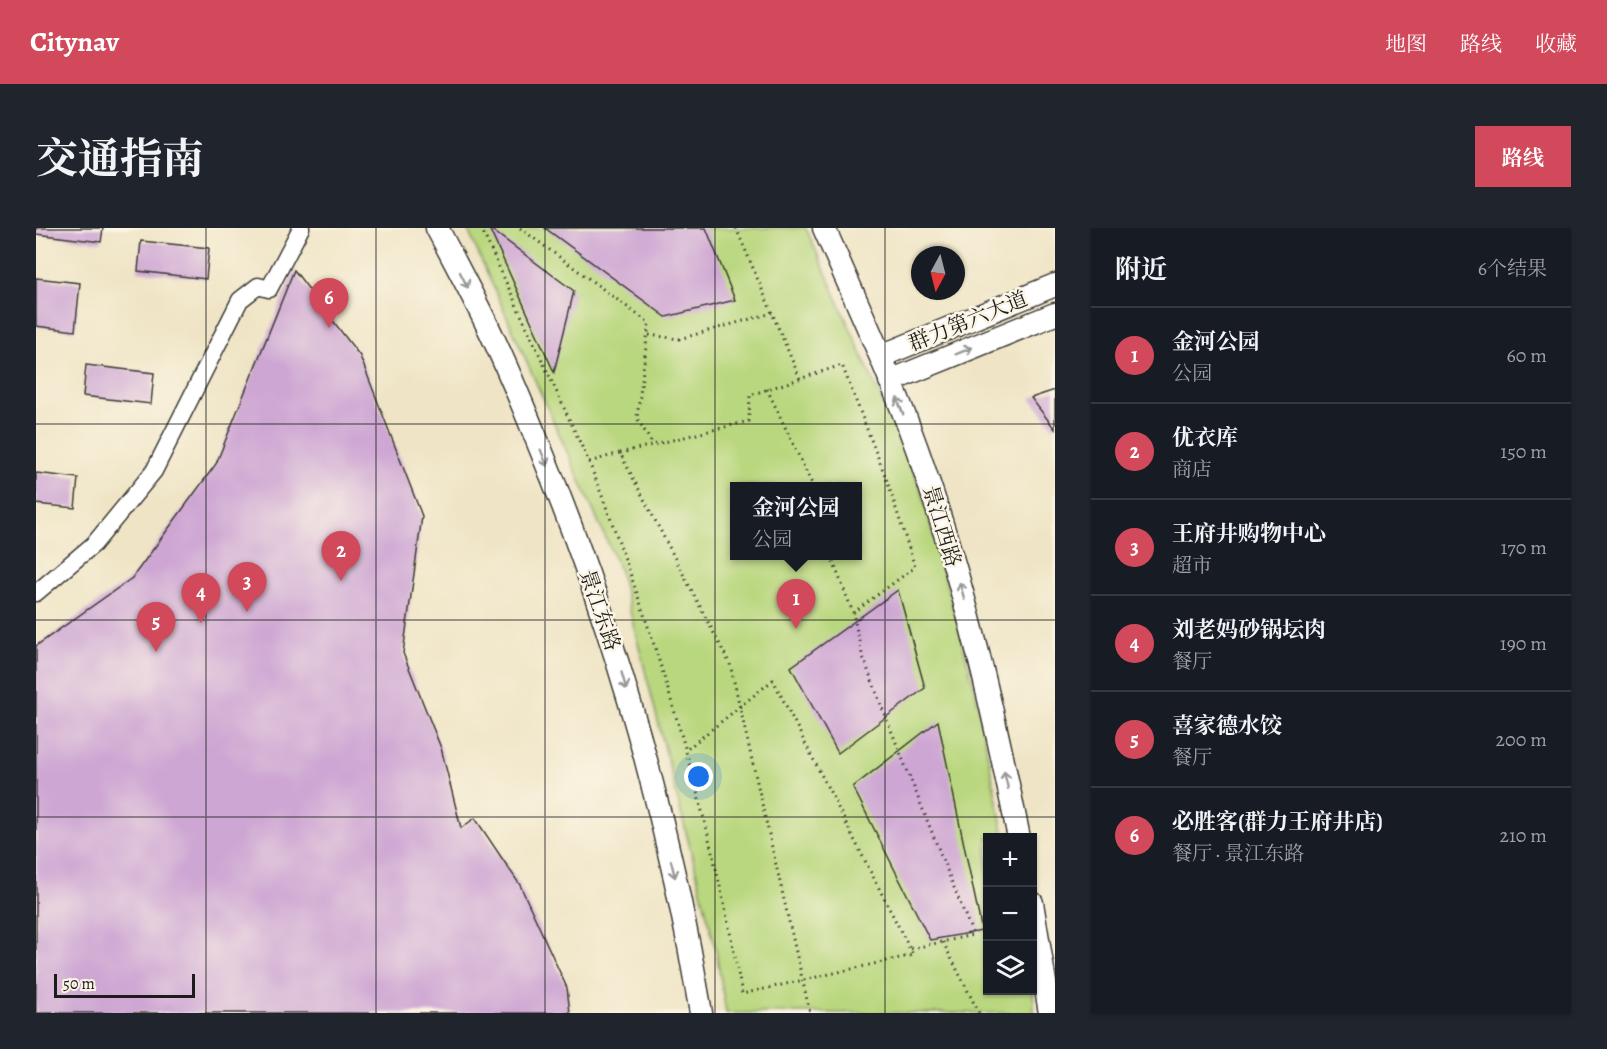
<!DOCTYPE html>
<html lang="zh">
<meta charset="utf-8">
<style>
body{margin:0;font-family:Alegreya,"Noto Serif SC",serif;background:#20242c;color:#f1f3f6}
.controls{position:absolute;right:18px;bottom:18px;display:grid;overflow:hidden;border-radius:0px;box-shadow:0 2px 4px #0004}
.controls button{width:54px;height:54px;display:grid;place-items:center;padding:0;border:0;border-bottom:2px solid #363941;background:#171b24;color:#f1f3f6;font:30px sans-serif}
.compass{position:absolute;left:875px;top:18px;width:54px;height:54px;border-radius:50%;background:#171b24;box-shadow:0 2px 4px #0004;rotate:187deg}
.scale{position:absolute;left:18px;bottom:15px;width:141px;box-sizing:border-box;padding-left:6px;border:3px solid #1c1c1c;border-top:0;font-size:16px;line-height:21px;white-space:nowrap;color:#1c1c1c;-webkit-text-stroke:4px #fcf5e5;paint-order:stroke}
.you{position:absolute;left:663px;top:549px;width:21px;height:21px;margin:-15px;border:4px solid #fff;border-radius:50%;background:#1a73e8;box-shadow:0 0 0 9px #1a73e833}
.badge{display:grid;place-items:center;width:39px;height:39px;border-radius:50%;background:#d1495b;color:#fff;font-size:20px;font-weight:700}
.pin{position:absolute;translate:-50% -50px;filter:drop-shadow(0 2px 3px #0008)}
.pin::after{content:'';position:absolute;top:32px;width:21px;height:18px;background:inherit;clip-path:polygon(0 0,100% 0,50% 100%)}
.popup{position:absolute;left:694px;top:254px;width:132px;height:78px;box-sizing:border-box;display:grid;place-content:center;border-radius:0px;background:#171b24;filter:drop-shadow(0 2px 4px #0005);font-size:20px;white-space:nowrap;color:#9ea1a6}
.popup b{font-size:22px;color:#f1f3f6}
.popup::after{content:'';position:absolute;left:50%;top:100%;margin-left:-12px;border:12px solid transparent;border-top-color:#171b24}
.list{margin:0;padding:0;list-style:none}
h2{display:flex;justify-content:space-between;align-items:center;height:78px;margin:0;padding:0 24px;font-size:26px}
h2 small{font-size:20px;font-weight:400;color:#9ea1a6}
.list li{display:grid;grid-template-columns:39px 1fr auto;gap:18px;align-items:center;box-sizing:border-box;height:96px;padding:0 24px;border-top:2px solid #363941}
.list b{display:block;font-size:22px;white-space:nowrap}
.list p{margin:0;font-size:20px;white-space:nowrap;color:#9ea1a6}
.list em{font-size:20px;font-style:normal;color:#9ea1a6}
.icon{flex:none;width:33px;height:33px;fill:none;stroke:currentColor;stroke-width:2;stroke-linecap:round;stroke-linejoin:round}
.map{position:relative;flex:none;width:1019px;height:785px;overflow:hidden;border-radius:0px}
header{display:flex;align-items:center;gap:36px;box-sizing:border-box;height:84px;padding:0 30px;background:#d1495b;color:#fff}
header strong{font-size:28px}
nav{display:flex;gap:33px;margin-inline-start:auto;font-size:21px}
.intro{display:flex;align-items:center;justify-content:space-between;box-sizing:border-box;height:144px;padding:0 36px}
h1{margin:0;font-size:42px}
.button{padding:15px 27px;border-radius:0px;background:#d1495b;color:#fff;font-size:21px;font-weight:700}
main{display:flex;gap:36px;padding:0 36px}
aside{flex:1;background:#171b24;border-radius:0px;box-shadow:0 2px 4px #0004}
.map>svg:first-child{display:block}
.green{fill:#b9d77e;stroke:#6a7a4d;stroke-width:1.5;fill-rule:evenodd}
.building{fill:#cda6d3}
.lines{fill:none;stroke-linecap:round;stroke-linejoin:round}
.street-casing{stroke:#3c3a35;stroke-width:19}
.secondary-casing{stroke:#3c3a35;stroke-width:25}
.path{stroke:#3c3a35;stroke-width:3;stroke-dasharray:1.5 4.5;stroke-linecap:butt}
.street{stroke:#fff;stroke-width:16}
.secondary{stroke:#fff;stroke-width:22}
.oneway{stroke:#999}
.grid{fill:none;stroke:#1c1c1c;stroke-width:1.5;stroke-opacity:0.55}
.labels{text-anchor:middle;stroke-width:5;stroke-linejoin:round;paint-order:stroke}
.street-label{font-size:21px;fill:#1c1c1c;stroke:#fcf5e5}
</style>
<header>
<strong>Citynav</strong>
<nav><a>地图</a><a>路线</a><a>收藏</a></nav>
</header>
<div class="intro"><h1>交通指南</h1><a class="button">路线</a></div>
<main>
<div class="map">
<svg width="1019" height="785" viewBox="0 0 1019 785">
<rect width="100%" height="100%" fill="#fcf5e5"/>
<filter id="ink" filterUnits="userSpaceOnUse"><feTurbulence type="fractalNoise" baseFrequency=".0167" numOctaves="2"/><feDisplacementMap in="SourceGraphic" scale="12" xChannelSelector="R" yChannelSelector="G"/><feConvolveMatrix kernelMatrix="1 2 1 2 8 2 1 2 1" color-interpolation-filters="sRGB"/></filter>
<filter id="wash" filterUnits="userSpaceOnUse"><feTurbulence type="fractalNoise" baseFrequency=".008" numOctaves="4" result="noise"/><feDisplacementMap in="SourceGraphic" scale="24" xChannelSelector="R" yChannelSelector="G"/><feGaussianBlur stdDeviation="1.35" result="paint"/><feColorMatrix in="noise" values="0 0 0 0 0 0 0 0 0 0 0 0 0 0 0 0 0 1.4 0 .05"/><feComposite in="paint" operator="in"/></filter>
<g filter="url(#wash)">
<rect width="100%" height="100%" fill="#efe4c5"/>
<!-- green -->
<path class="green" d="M 431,0 L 770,0 L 886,264 L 939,462 L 968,609 L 951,610 L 951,762 L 996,762 L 997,757 L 998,785 L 690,785 L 680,722 L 583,340 ZM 698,258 L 822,258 L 822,328 L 698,328 Z"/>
<g id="blocks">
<!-- building -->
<g class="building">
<polygon points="0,0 67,0 65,14 0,6"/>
<polygon points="453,0 538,63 518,144"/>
<polygon points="509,0 670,0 699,72 630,89"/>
<polygon points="105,13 173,20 170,51 102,43"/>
<polygon points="258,42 324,128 386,288 367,425 405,520 425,600 439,590 484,657 531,760 534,785 0,785 0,418 96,350 180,236"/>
<polygon points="0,50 44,55 39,103 0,98"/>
<polygon points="50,137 118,145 115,176 47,168"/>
<polygon points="1019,162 1019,201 995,170"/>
<polygon points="0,245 42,250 39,280 0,276"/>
<polygon points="862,362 889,460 802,525 755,439"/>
<polygon points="902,493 946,703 894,712 817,559"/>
</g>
</g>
</g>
<g filter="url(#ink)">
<use href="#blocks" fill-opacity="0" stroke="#3c3a35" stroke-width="1.5"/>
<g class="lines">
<!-- street casing -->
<g class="street-casing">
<polyline id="street" points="0,365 58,316 118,243 204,72 222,58 233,61 265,0"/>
</g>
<!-- secondary casing -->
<g class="secondary-casing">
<g id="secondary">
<path d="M 401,0 C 418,32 435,64 451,97 C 471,138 488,180 505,222 C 579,403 633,592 665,785"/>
<path d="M 788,0 C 823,80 861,160 889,244 C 930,363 958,486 983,610"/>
<polyline points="845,128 1019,57"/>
<polyline points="854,153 1019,86"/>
<polyline points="996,675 1014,785"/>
</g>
</g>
<!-- path -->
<g class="path">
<polyline points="445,0 553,234 584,225 694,436 774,785"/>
<polyline points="484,0 613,95 601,190 617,217"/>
<polyline points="700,0 764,151"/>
<polyline points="613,107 643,111 736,85"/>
<polyline points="731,161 777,258"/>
<polyline points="584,225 713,193 714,167 806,137 850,250 879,339 817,385 826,426 847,482 937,707 874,721"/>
<path d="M 553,234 C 620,406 673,584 706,766 L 877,727 L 737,452 L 650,522"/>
<polyline points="795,328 817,385"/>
<polyline points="907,714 943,785"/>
</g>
<!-- street -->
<use href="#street" class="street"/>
<!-- secondary -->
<use href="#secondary" class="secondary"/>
</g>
<!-- one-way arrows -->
<defs><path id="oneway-shaft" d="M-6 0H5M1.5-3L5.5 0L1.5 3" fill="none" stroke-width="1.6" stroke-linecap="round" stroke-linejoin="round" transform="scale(1.5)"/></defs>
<g class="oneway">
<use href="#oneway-shaft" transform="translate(428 52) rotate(63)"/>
<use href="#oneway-shaft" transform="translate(928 123) rotate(-22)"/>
<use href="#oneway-shaft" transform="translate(864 178) rotate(-111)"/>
<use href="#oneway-shaft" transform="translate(508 230) rotate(68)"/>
<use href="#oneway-shaft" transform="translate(926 363) rotate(-106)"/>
<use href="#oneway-shaft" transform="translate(588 453) rotate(74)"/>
<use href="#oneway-shaft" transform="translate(970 552) rotate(-103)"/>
<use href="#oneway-shaft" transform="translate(637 641) rotate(76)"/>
</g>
</g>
<!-- grid -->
<path class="grid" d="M 170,0 L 170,785M 340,0 L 340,785M 509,0 L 509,785M 679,0 L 679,785M 849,0 L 849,785M 0,196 L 1019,196M 0,392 L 1019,392M 0,589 L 1019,589"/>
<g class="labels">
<!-- street labels -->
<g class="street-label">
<text transform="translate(932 93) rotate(-22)" y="7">群力第六大道</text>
<text transform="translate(906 298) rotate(73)" y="7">景江西路</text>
<text transform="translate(564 382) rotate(71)" y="7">景江东路</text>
</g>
</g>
</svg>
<div class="controls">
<button>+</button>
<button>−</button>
<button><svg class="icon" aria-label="layers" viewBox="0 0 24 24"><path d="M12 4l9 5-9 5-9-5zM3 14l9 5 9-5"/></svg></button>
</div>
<svg class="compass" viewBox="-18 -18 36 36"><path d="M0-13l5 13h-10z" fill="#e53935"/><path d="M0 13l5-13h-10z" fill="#9ea1a6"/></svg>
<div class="scale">50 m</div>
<div class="you"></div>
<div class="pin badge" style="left:760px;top:401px">1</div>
<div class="popup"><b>金河公园</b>公园</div>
<div class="pin badge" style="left:305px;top:353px">2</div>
<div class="pin badge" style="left:211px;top:384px">3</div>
<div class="pin badge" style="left:165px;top:395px">4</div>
<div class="pin badge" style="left:120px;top:424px">5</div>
<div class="pin badge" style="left:293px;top:100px">6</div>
</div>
<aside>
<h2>附近<small>6个结果</small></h2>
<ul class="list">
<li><span class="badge">1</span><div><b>金河公园</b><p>公园</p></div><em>60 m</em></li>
<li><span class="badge">2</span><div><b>优衣库</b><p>商店</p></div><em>150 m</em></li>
<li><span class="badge">3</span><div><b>王府井购物中心</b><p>超市</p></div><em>170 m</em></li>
<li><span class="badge">4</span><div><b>刘老妈砂锅坛肉</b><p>餐厅</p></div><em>190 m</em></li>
<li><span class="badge">5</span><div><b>喜家德水饺</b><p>餐厅</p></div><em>200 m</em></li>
<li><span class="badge">6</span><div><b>必胜客(群力王府井店)</b><p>餐厅 · 景江东路</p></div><em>210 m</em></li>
</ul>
</aside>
</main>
